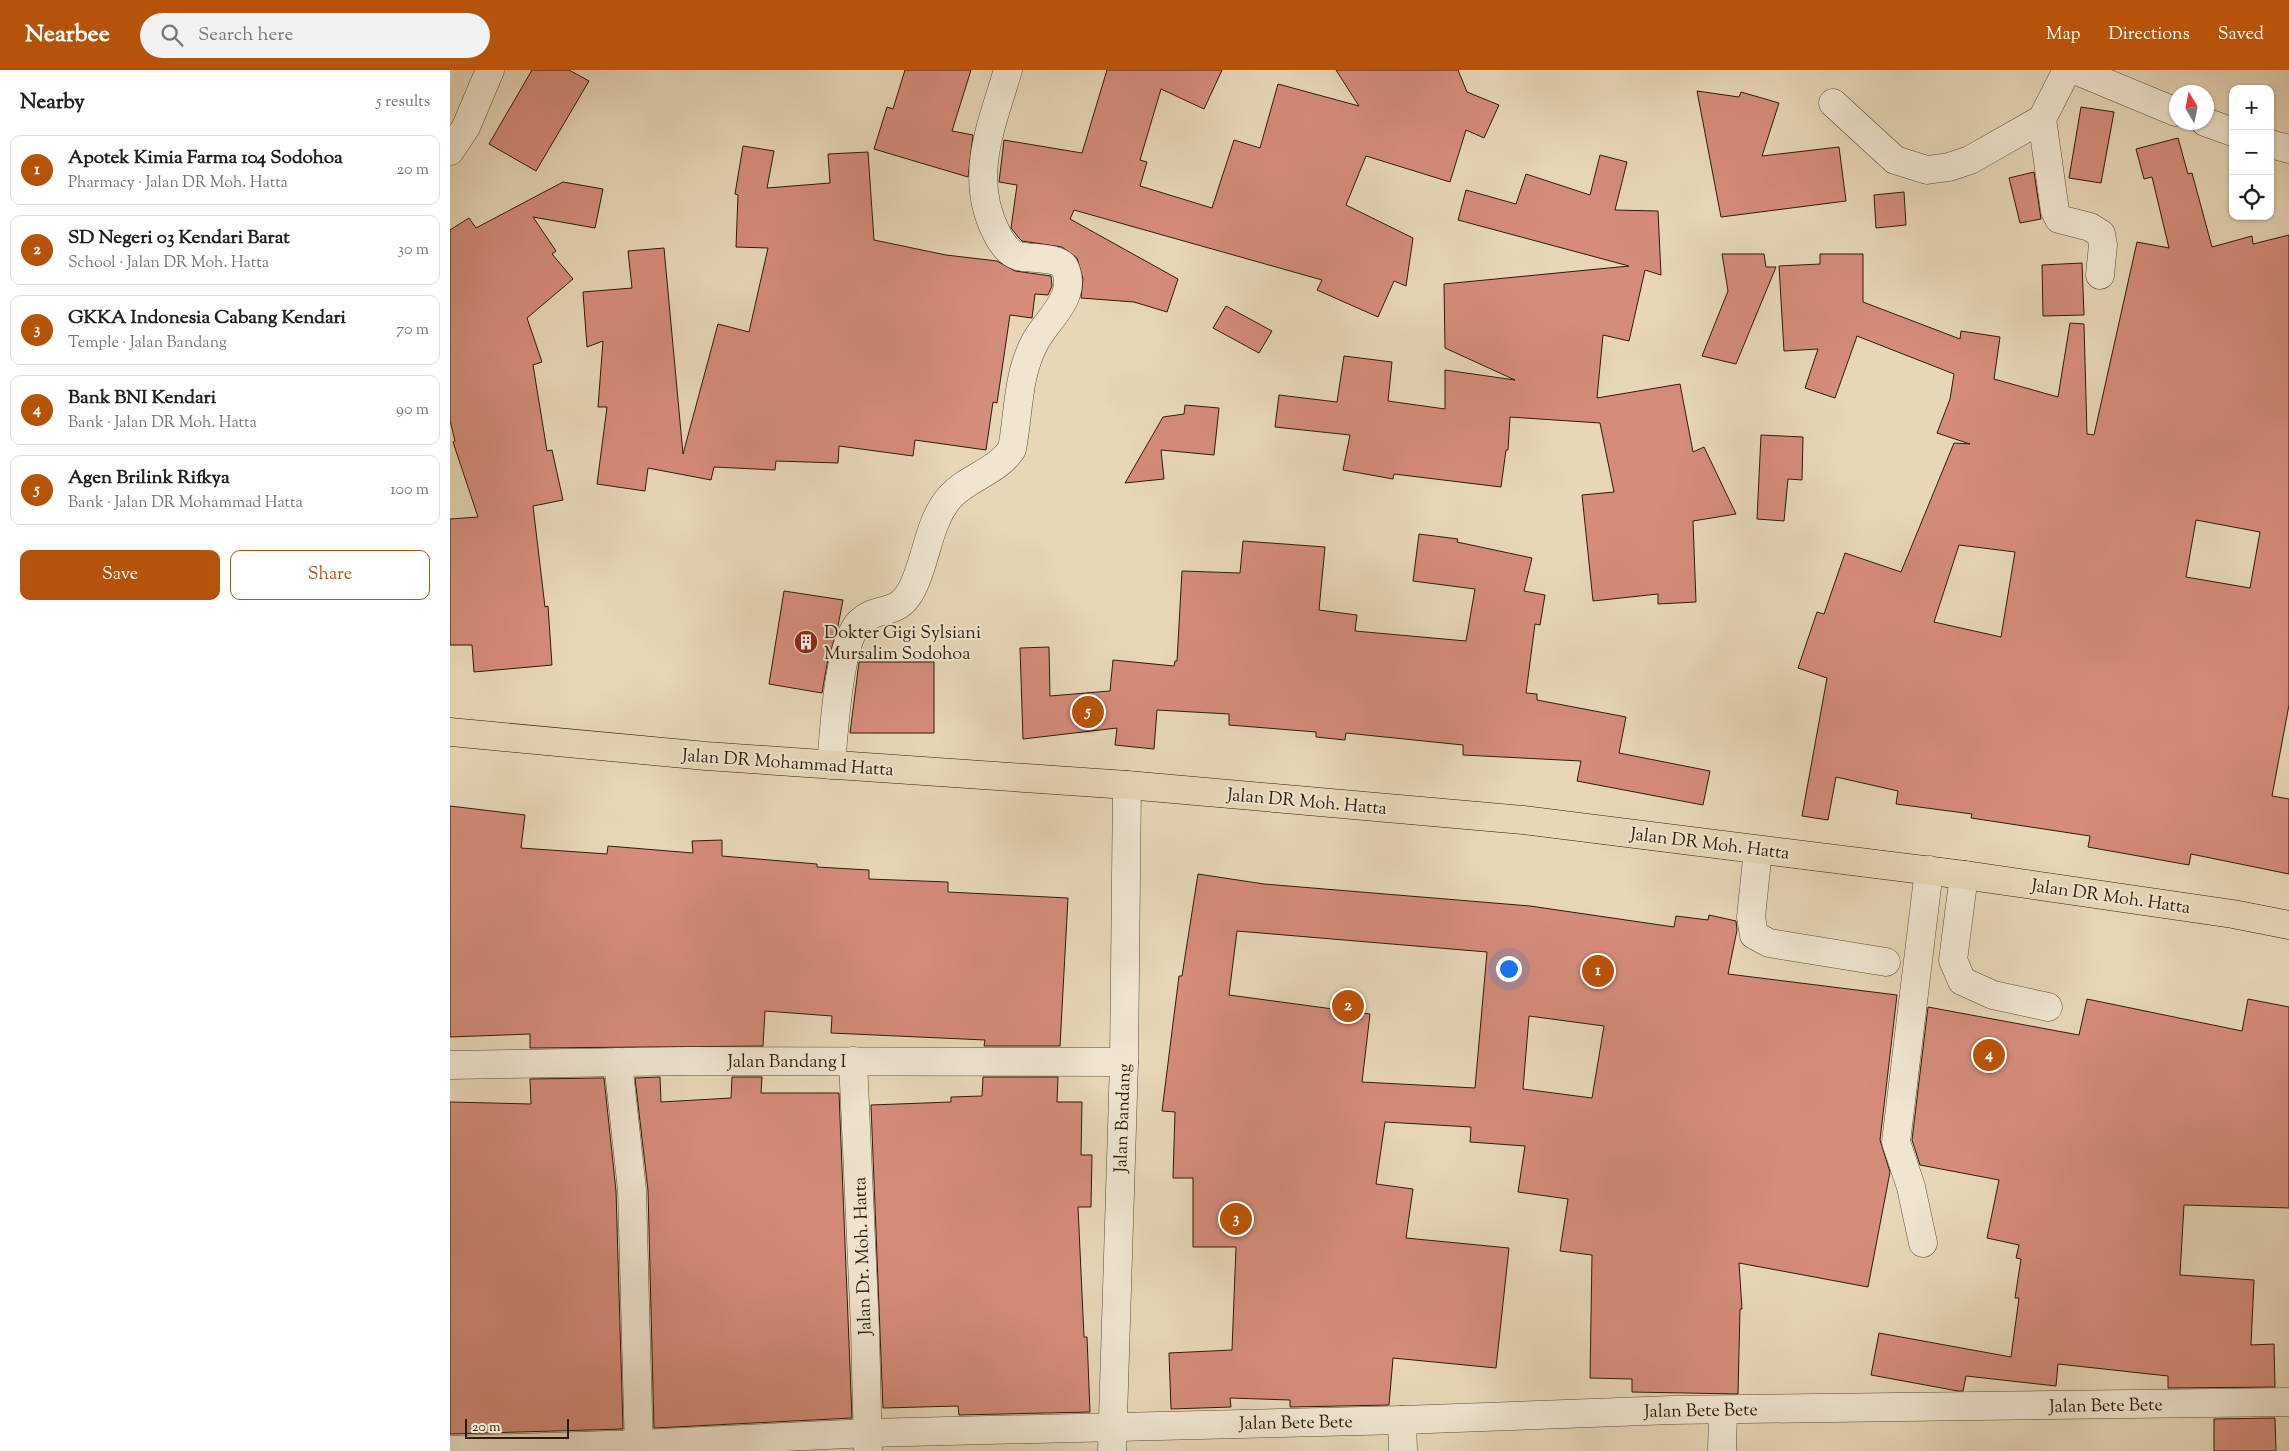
<!DOCTYPE html>
<meta charset="utf-8">
<style>
body{margin:0;font-family:"Sorts Mill Goudy",serif;background:#f2f2f2;color:#202124}
.controls{position:absolute;right:15px;top:15px;display:grid;overflow:hidden;border-radius:10px;box-shadow:0 1px 4px #0004}
.controls button{width:45px;height:45px;display:grid;place-items:center;padding:0;border:0;border-bottom:1px solid #e0e0e0;background:#fff;color:#202124;font:25px sans-serif}
.compass{position:absolute;left:1719px;top:15px;width:45px;height:45px;border-radius:50%;background:#fff;box-shadow:0 1px 4px #0004;rotate:350deg}
.scale{position:absolute;left:15px;bottom:12px;width:104px;box-sizing:border-box;padding-left:5px;border:2px solid #2d1b09;border-top:0;font-size:14px;line-height:18px;white-space:nowrap;color:#2d1b09;-webkit-text-stroke:4px #efe5d0;paint-order:stroke}
.you{position:absolute;left:1058px;top:898px;width:18px;height:18px;margin:-12px;border:4px solid #fff;border-radius:50%;background:#1a73e8;box-shadow:0 0 0 8px #1a73e833}
.badge{display:grid;place-items:center;width:32px;height:32px;border-radius:50%;background:#b45309;color:#fff;font-size:16px;font-weight:700}
.pin{position:absolute;translate:-50% -50%;border:2px solid #fff;box-shadow:0 1px 5px #0006}
.list{margin:0;padding:0;list-style:none}
h2{display:flex;justify-content:space-between;align-items:center;height:65px;margin:0;padding:0 20px;font-size:21px}
h2 small{font-size:16px;font-weight:400;color:#757577}
.list li{display:grid;grid-template-columns:32px 1fr auto;gap:15px;align-items:center;box-sizing:border-box;height:70px;margin:0 10px 10px;padding:0 10px;border:1px solid #e0e0e0;border-radius:10px}
.list b{display:block;font-size:19px;white-space:nowrap}
.list p{margin:0;font-size:16px;white-space:nowrap;color:#757577}
.list em{font-size:16px;font-style:normal;color:#757577}
.actions{display:flex;gap:10px;padding:15px 20px}
.actions a{flex:1;padding:11px 0;border:1px solid #b45309;border-radius:10px;text-align:center;font-size:18px;color:#b45309}
.actions .main{background:#b45309;color:#fff}
.icon{flex:none;width:28px;height:28px;fill:none;stroke:currentColor;stroke-width:2;stroke-linecap:round;stroke-linejoin:round}
.map{position:relative;flex:none;width:1839px;height:1381px;overflow:hidden}
header{display:flex;align-items:center;gap:30px;box-sizing:border-box;height:70px;padding:0 25px;background:#b45309;color:#fff}
header strong{font-size:24px}
nav{display:flex;gap:28px;margin-inline-start:auto;font-size:18px}
.search{width:350px;height:45px;background:#f2f2f2;display:flex;align-items:center;gap:12px;box-sizing:border-box;padding:0 18px;border-radius:28px;color:#757577;font-size:19px}
main{display:flex}
aside{flex:1;background:#fff}
.map>svg:first-child{display:block}
.building{fill:#d58c7b;stroke:#2d1b09;fill-rule:evenodd}
.lines{fill:none;stroke-linecap:round;stroke-linejoin:round}
.minor-casing{stroke:#5c4a34;stroke-width:29}
.highway-casing{stroke:#2d1b09;stroke-width:29}
.minor{stroke:#efe5d0;stroke-width:28}
.highway{stroke:#e7d7b7;stroke-width:28}
.labels{text-anchor:middle;stroke-width:4;stroke-linejoin:round;paint-order:stroke}
.poi-label{font-size:18px;fill:#2d1b09;stroke:#efe5d0;text-anchor:start}
.street-label{font-size:18px;fill:#2d1b09;stroke:#efe5d0}
</style>
<header>
<strong>Nearbee</strong>
<div class="search"><svg class="icon" aria-label="search" viewBox="0 0 24 24"><circle cx="10" cy="10" r="6"/><path d="M15 15l6 6"/></svg>Search here</div>
<nav><a>Map</a><a>Directions</a><a>Saved</a></nav>
</header>
<main>
<aside>
<h2>Nearby<small>5 results</small></h2>
<ul class="list">
<li><span class="badge">1</span><div><b>Apotek Kimia Farma 104 Sodohoa</b><p>Pharmacy · Jalan DR Moh. Hatta</p></div><em>20 m</em></li>
<li><span class="badge">2</span><div><b>SD Negeri 03 Kendari Barat</b><p>School · Jalan DR Moh. Hatta</p></div><em>30 m</em></li>
<li><span class="badge">3</span><div><b>GKKA Indonesia Cabang Kendari</b><p>Temple · Jalan Bandang</p></div><em>70 m</em></li>
<li><span class="badge">4</span><div><b>Bank BNI Kendari</b><p>Bank · Jalan DR Moh. Hatta</p></div><em>90 m</em></li>
<li><span class="badge">5</span><div><b>Agen Brilink Rifkya</b><p>Bank · Jalan DR Mohammad Hatta</p></div><em>100 m</em></li>
</ul>
<div class="actions"><a class="main">Save</a><a>Share</a></div>
</aside>
<div class="map">
<svg width="1839" height="1381" viewBox="0 0 1839 1381">
<rect width="100%" height="100%" fill="#e7d7b7"/>
<filter id="stains"><feTurbulence type="fractalNoise" baseFrequency=".004" numOctaves="4"/><feColorMatrix values="0 0 0 0 .2 0 0 0 0 .09 0 0 0 0 .02 0 0 0 .5 -.17"/></filter>
<radialGradient id="worn" r=".72"><stop offset=".6" stop-color="#630" stop-opacity="0"/><stop offset="1" stop-color="#630" stop-opacity=".3"/></radialGradient>
<!-- building -->
<g class="building">
<polygon points="82,0 119,0 139,11 86,101 39,74"/>
<polygon points="455,0 521,0 502,61 523,65 518,107 424,79 437,37 443,39"/>
<polygon points="657,0 772,0 754,39 711,19 690,90 697,92 690,116 762,138 784,70 810,78 828,14 909,36 886,0 1008,0 1017,22 1049,35 1034,68 1016,60 1000,112 916,86 896,135 963,168 956,216 944,211 928,247 867,220 872,210 624,140 620,149 728,209 717,242 684,232 631,228 633,209 627,188 612,177 572,171 569,168 561,158 567,115 549,112 554,70 632,83"/>
<polygon points="1247,21 1289,27 1291,22 1329,33 1312,86 1389,77 1396,131 1271,147"/>
<polygon points="1631,37 1664,42 1651,113 1619,108"/>
<path d="M 1728,68 L 1738,104 L 1742,103 L 1762,177 L 1802,166 L 1803,174 L 1839,165 L 1839,635 L 1822,726 L 1839,729 L 1839,804 L 1741,784 L 1739,795 L 1638,777 L 1640,766 L 1521,748 L 1522,744 L 1446,734 L 1448,721 L 1386,707 L 1378,750 L 1352,746 L 1377,608 L 1348,598 L 1367,542 L 1374,544 L 1395,483 L 1451,502 L 1504,373 L 1520,374 L 1487,363 L 1500,329 L 1504,304 L 1407,266 L 1385,328 L 1355,318 L 1368,279 L 1334,281 L 1329,196 L 1370,194 L 1370,184 L 1413,184 L 1413,232 L 1510,269 L 1511,261 L 1550,267 L 1544,309 L 1608,327 L 1620,253 L 1634,254 L 1637,364 L 1644,365 L 1687,172 L 1719,178 L 1702,107 L 1694,109 L 1686,79 ZM 1746,450 L 1810,462 L 1800,518 L 1736,507 ZM 1509,475 L 1565,482 L 1551,567 L 1484,552 Z"/>
<polygon points="293,76 324,81 317,118 380,113 378,84 418,82 424,170 496,185 547,191 565,201 601,206 602,216 598,225 585,224 582,248 560,245 547,333 543,332 536,380 465,370 463,386 389,376 388,393 326,391 325,400 264,397 261,410 198,398 195,421 147,414 157,337 148,337 153,271 137,277 133,222 182,218 178,181 214,178 233,384 268,254 299,262 318,178 286,177 288,125 285,124"/>
<polygon points="1150,85 1177,92 1165,140 1208,141 1211,205 1195,200 1179,271 1153,265 1147,328 1230,314 1243,382 1254,377 1286,444 1243,451 1246,532 1208,534 1208,524 1143,531 1132,425 1164,422 1150,353 1060,347 1058,380 1056,380 1051,417 944,404 943,409 893,400 900,365 825,357 829,325 887,332 894,286 942,292 938,331 995,339 995,300 1065,310 995,278 994,214 1179,196 1008,150 1016,120 1066,134 1076,104 1140,125"/>
<polygon points="1584,102 1591,149 1570,153 1559,108"/>
<polygon points="113,112 153,119 145,158 83,147 106,181 102,184 123,209 77,248 92,292 83,295 97,381 102,380 113,430 83,436 95,537 98,536 102,595 24,602 22,575 0,575 0,449 28,447 3,372 5,371 0,350 0,160 19,148 26,158"/>
<polygon points="1454,122 1456,155 1426,158 1424,125"/>
<polygon points="1272,184 1314,184 1316,197 1326,197 1286,294 1252,286 1278,221"/>
<polygon points="1632,193 1634,245 1593,246 1592,195"/>
<polygon points="776,236 822,261 809,283 763,258"/>
<polygon points="735,335 769,338 764,385 711,380 714,409 675,413 713,347 734,344"/>
<polygon points="1311,365 1353,367 1352,410 1338,409 1334,451 1307,449"/>
<polygon points="969,464 1008,469 1007,472 1082,488 1074,521 1095,525 1090,555 1085,554 1076,623 1087,624 1087,630 1176,647 1169,683 1260,701 1253,735 1127,711 1131,691 1013,685 1013,675 896,663 895,670 866,667 866,662 779,655 779,644 707,640 704,679 665,675 667,658 573,669 570,578 599,577 600,626 660,621 663,590 724,596 725,591 727,591 732,501 790,503 793,471 875,477 869,540 907,545 905,561 1016,571 1025,519 963,511"/>
<polygon points="334,521 393,530 388,556 377,594 372,623 319,614"/>
<polygon points="409,592 484,592 484,663 400,663"/>
<polygon points="0,736 75,745 71,778 157,784 158,776 243,783 242,771 272,770 272,786 367,794 367,797 419,800 419,809 498,812 498,822 618,828 610,976 534,976 535,970 381,963 382,946 315,941 313,976 80,978 80,964 0,967"/>
<path d="M 748,804 L 814,814 L 1080,836 L 1224,857 L 1226,846 L 1258,850 L 1259,845 L 1286,851 L 1287,860 L 1278,904 L 1447,925 L 1430,1070 L 1440,1102 L 1418,1217 L 1289,1193 L 1292,1239 L 1290,1239 L 1288,1324 L 1182,1322 L 1182,1309 L 1140,1308 L 1142,1185 L 1110,1181 L 1118,1129 L 1068,1122 L 1075,1076 L 1020,1072 L 1021,1057 L 935,1052 L 926,1114 L 963,1119 L 956,1168 L 1059,1178 L 1046,1298 L 943,1288 L 939,1335 L 840,1337 L 840,1330 L 780,1328 L 781,1337 L 721,1339 L 719,1283 L 782,1280 L 786,1177 L 743,1177 L 743,1108 L 723,1108 L 725,1042 L 712,1041 L 729,906 L 732,906 ZM 787,861 L 1037,882 L 1025,1018 L 912,1012 L 920,944 L 779,925 ZM 1079,946 L 1154,956 L 1142,1028 L 1073,1019 Z"/>
<polygon points="1637,929 1792,961 1798,929 1839,937 1839,1138 1734,1135 1730,1205 1804,1210 1801,1275 1824,1274 1825,1317 1718,1318 1718,1306 1608,1294 1606,1316 1516,1306 1513,1321 1508,1321 1421,1305 1429,1263 1561,1287 1569,1228 1565,1228 1571,1189 1566,1188 1569,1175 1537,1168 1549,1110 1470,1095 1462,1070 1478,937 1629,965"/>
<polygon points="210,1007 211,1032 281,1028 282,1007 312,1007 311,1023 389,1023 402,1348 204,1358 198,1120 185,1008"/>
<polygon points="533,1007 608,1007 607,1032 632,1032 631,1085 642,1085 641,1137 628,1137 634,1267 637,1267 640,1342 509,1345 508,1336 433,1338 421,1035 501,1032 501,1027 532,1026"/>
<polygon points="154,1008 166,1121 173,1359 0,1364 0,1032 81,1034 80,1009"/>
<polygon points="1825,1348 1826,1381 1764,1381 1764,1349"/>
</g>
<g class="lines">
<!-- minor casing -->
<g class="minor-casing">
<g id="minor">
<polyline points="1625,0 1726,42"/>
<polyline points="1383,33 1445,90 1477,100 1499,97 1520,90 1592,49 1617,0"/>
<polyline points="1592,49 1605,141 1609,149 1640,157 1651,164 1653,175 1650,205"/>
<polyline points="1755,52 1783,62"/>
<polyline points="1820,74 1839,79"/>
<polyline points="0,81 16,57 40,0"/>
<path d="M 381,695 C 384,664 388,571 410,552 C 430,534 447,548 462,519 C 477,490 478,452 500,427 C 518,407 547,402 562,379 C 569,343 567,305 585,272 C 596,250 628,228 615,198 C 610,186 579,189 568,186 C 558,183 550,171 546,162 C 518,106 542,55 558,0"/>
<polyline points="1308,780 1301,847 1304,865 1319,873 1436,892"/>
<polyline points="1514,805 1503,890 1512,911 1543,925 1598,937"/>
<polyline points="403,991 415,1258 418,1381"/>
<polyline points="168,992 182,1120 189,1381"/>
<polyline points="0,995 238,991 674,992"/>
<polyline points="1473,1173 1461,1117 1446,1072 1479,800"/>
<polyline points="952,1350 953,1381"/>
<polyline points="0,1380 189,1374 418,1363 952,1350 1222,1340 1839,1332"/>
<polyline points="662,1381 674,992 677,715"/>
<polyline points="1272,1381 1273,1340"/>
</g>
</g>
<!-- highway casing -->
<g class="highway-casing">
<polyline id="highway" points="0,662 256,686 677,715 1073,750 1514,805 1783,844 1839,855"/>
</g>
<!-- minor -->
<use href="#minor" class="minor"/>
<!-- highway -->
<use href="#highway" class="highway"/>
</g>
<!-- icons -->
<defs>
<g id="building-disc" transform="scale(1.25)"><circle r="9.5" fill="#8f2418" stroke="#efe5d0"/><path d="M-4-6H4V6H1V3H-1V6H-4ZM-2.5-4.3h1.7v1.8h-1.7ZM.8-4.3h1.7v1.8H.8ZM-2.5-1h1.7V.8h-1.7ZM.8-1h1.7V.8H.8Z" fill="#fff"/></g>
</defs>
<g fill-rule="evenodd">
<use href="#building-disc" x="356" y="572"/>
</g>
<g class="labels">
<!-- poi labels -->
<g class="poi-label">
<text x="374" y="568">Dokter Gigi Sylsiani<tspan x="374" dy="21">Mursalim Sodohoa</tspan></text>
</g>
<!-- street labels -->
<g class="street-label">
<text transform="translate(338 692) rotate(4)" y="6">Jalan DR Mohammad Hatta</text>
<text transform="translate(857 731) rotate(5)" y="6">Jalan DR Moh. Hatta</text>
<text transform="translate(1260 773) rotate(7)" y="6">Jalan DR Moh. Hatta</text>
<text transform="translate(1661 826) rotate(8)" y="6">Jalan DR Moh. Hatta</text>
<text x="337" y="997">Jalan Bandang I</text>
<text transform="translate(672 1048) rotate(-88)" y="6">Jalan Bandang</text>
<text transform="translate(412 1186) rotate(-92)" y="6">Jalan Dr. Moh. Hatta</text>
<text transform="translate(1656 1335) rotate(-1)" y="6">Jalan Bete Bete</text>
<text transform="translate(1251 1340) rotate(-1)" y="6">Jalan Bete Bete</text>
<text transform="translate(846 1352) rotate(-1)" y="6">Jalan Bete Bete</text>
</g>
</g>
<rect width="100%" height="100%" filter="url(#stains)"/>
<rect width="100%" height="100%" fill="url(#worn)"/>
</svg>
<div class="controls">
<button>+</button>
<button>−</button>
<button><svg class="icon" aria-label="locate" viewBox="0 0 24 24"><circle cx="12" cy="12" r="6"/><path d="M12 2v4M12 18v4M2 12h4M18 12h4"/></svg></button>
</div>
<svg class="compass" viewBox="-18 -18 36 36"><path d="M0-13l5 13h-10z" fill="#e53935"/><path d="M0 13l5-13h-10z" fill="#757577"/></svg>
<div class="scale">20 m</div>
<div class="you"></div>
<div class="pin badge" style="left:1148px;top:901px">1</div>
<div class="pin badge" style="left:898px;top:936px">2</div>
<div class="pin badge" style="left:786px;top:1149px">3</div>
<div class="pin badge" style="left:1539px;top:985px">4</div>
<div class="pin badge" style="left:638px;top:642px">5</div>
</div>
</main>
